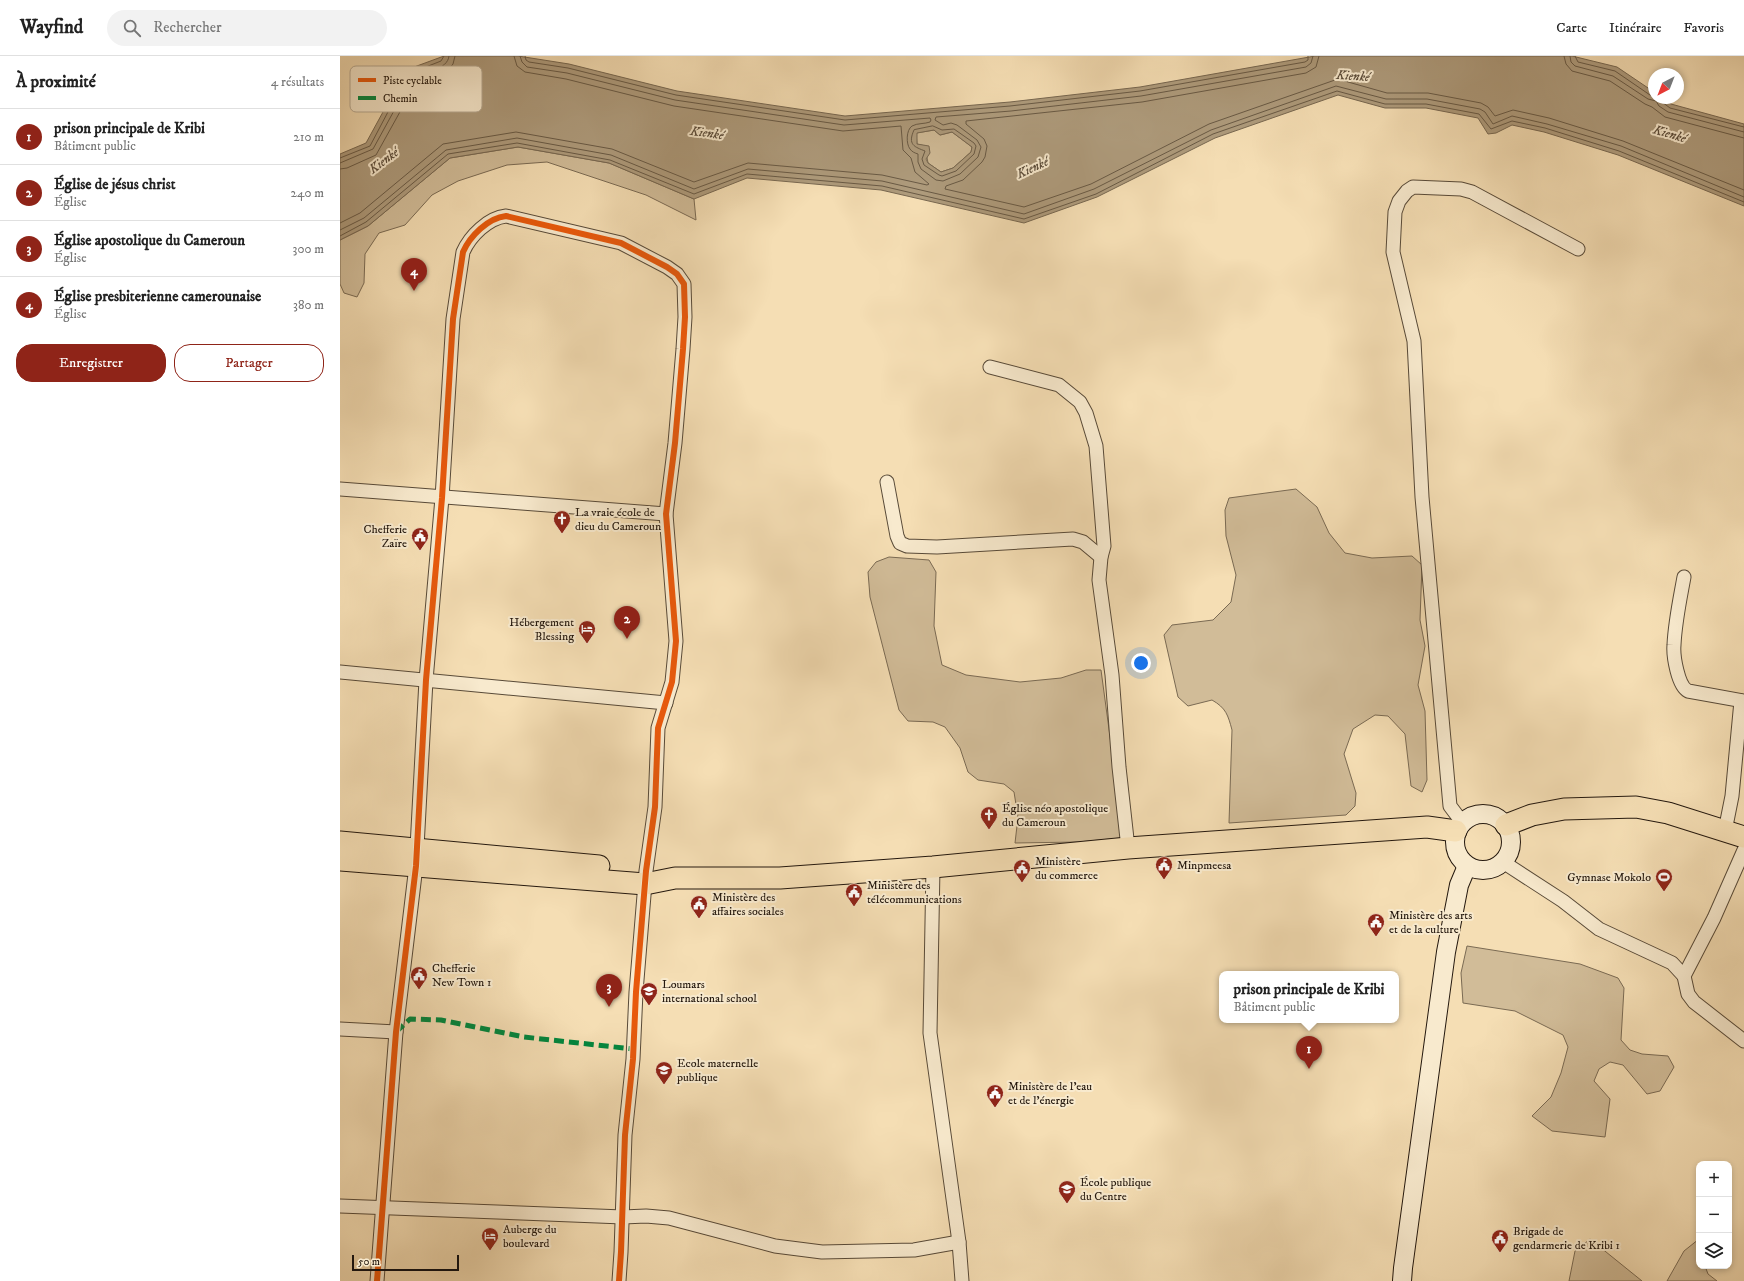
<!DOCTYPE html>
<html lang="fr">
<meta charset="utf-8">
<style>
body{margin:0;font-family:"IM FELL DW Pica",serif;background:#f2f2f2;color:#222}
.controls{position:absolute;right:12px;bottom:12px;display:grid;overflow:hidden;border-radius:8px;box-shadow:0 2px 6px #0003}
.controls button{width:36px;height:36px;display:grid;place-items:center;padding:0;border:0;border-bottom:1px solid #e0e0e0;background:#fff;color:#222;font:20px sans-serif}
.compass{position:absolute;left:1308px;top:12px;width:36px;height:36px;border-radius:50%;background:#fff;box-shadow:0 2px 6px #0003;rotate:222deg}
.scale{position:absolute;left:12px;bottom:10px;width:107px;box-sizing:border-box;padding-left:4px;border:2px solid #24180e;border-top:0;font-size:11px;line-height:14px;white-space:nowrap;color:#24180e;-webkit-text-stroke:3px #f8eace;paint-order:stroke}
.you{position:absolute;left:801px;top:607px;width:14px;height:14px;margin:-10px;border:3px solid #fff;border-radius:50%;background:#1a73e8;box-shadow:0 0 0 6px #1a73e833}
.badge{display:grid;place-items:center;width:26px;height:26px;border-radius:50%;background:#8f2418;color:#fff;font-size:13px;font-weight:700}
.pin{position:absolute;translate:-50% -33px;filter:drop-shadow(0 1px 2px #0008)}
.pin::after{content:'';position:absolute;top:21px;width:14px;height:12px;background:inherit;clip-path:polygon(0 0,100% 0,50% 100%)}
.popup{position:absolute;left:879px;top:915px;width:180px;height:52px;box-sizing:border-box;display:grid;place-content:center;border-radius:8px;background:#fff;filter:drop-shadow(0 1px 3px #0005);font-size:13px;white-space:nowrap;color:#767676}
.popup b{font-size:15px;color:#222}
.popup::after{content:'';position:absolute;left:50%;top:100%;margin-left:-8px;border:8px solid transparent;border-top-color:#fff}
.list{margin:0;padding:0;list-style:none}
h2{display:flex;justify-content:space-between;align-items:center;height:52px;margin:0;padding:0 16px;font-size:17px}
h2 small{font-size:13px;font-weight:400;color:#767676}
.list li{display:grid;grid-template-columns:26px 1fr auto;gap:12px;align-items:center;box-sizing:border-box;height:56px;padding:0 16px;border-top:1px solid #e0e0e0}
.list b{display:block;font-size:15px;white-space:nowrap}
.list p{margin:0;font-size:13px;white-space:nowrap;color:#767676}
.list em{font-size:13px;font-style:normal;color:#767676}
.actions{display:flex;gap:8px;padding:12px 16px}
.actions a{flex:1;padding:9px 0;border:1px solid #8f2418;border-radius:16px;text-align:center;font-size:14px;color:#8f2418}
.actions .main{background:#8f2418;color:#fff}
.icon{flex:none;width:22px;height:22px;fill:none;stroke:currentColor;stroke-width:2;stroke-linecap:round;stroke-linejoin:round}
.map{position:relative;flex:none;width:1404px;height:1225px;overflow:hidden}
header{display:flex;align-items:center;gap:24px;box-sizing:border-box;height:56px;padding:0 20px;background:#fff;border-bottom:1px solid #e0e0e0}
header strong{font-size:19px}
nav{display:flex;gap:22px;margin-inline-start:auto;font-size:14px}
.search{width:280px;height:36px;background:#f2f2f2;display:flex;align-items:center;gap:10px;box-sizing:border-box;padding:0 14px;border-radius:22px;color:#767676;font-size:15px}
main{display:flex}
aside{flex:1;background:#fff}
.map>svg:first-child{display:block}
.green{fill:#d1bc98;stroke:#7a6a53}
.water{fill:#ae9b7c;stroke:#776750;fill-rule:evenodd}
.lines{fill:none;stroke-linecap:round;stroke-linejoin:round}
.shore{stroke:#695a45;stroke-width:1}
.street-casing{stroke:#584a38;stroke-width:15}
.secondary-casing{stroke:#24180e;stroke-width:20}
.primary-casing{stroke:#24180e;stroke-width:23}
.street{stroke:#f8eace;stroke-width:13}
.secondary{stroke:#f8eace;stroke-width:18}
.primary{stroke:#f5deb4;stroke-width:21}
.quiet{stroke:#00873e;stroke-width:5;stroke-dasharray:10 5;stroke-linecap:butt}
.cycleway-casing{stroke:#f8eace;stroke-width:8}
.cycleway{stroke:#e8590c;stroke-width:6}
.labels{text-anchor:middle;stroke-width:4;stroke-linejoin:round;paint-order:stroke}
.poi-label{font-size:12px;fill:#24180e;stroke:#f8eace;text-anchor:start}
.water-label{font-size:13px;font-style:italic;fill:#5b4c3a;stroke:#f8eace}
.key{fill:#f8eace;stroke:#b8ab94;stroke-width:1}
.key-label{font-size:11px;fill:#24180e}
</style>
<header>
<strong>Wayfind</strong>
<div class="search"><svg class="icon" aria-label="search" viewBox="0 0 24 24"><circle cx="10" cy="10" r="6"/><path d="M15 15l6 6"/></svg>Rechercher</div>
<nav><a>Carte</a><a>Itinéraire</a><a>Favoris</a></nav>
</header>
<main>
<aside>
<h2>À proximité<small>4 résultats</small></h2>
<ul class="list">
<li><span class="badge">1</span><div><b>prison principale de Kribi</b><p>Bâtiment public</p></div><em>210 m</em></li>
<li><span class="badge">2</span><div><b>Église de jésus christ</b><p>Église</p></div><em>240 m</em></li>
<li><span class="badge">3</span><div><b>Église apostolique du Cameroun</b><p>Église</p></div><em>300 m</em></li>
<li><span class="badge">4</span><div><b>Église presbiterienne camerounaise</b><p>Église</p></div><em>380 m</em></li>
</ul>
<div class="actions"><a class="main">Enregistrer</a><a>Partager</a></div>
</aside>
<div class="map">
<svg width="1404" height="1225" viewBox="0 0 1404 1225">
<rect width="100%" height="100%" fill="#f5deb4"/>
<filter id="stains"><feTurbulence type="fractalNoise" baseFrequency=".005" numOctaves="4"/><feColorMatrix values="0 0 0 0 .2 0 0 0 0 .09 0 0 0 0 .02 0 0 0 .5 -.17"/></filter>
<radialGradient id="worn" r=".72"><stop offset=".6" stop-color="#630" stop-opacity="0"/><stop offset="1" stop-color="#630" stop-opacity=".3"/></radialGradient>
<!-- green -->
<g class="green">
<polygon points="594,74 600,79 612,76 632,91 631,96 613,112 601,116 588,107 585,90 577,88 576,77"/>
<polygon points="178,91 269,107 354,143 356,164 306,139 207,106 167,109 118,125 92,139 65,169 39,177 25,198 24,227 17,241 4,237 0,228 0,184 28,170 110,102"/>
<path d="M 956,433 L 977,451 L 989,477 L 1005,497 L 1032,502 L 1072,500 L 1082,509 L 1080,564 L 1085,590 L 1078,629 L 1085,655 L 1087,724 L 1082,736 L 1071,730 L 1065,678 L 1048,660 L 1035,659 L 1013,673 L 1004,698 L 1016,737 L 1015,750 L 1006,759 L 889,767 L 892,674 C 888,659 886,652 872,644 L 848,650 L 838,641 L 824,579 L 832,569 L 873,564 L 891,546 L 896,519 L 886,480 L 885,454 L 889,442 Z"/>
<polygon points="549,501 589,504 596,516 594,570 602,609 626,619 680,626 721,622 746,614 761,614 778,740 781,782 738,786 675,787 678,761 674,736 664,728 638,724 628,716 620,692 605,671 593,666 568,665 559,654 530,541 528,516 536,506"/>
<polygon points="1127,890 1240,908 1278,922 1284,932 1281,984 1290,994 1302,998 1328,1000 1334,1011 1320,1035 1307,1038 1283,1009 1270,1006 1259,1013 1254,1025 1270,1043 1265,1081 1212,1075 1192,1060 1211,1041 1221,1017 1228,991 1223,979 1175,955 1123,947 1121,917"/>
<polygon points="1250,1183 1302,1225 1229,1225 1235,1195"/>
<polygon points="1359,1183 1359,1210 1365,1210 1368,1218 1377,1225 1327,1225 1344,1195"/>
</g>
<!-- water -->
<path class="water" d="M 104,0 L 178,0 L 229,8 L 337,35 L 505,60 L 670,46 L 800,31 L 975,0 L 1232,0 L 1277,11 L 1314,36 L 1314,42 L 1323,42 L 1331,48 L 1404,68 L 1404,150 L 1278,99 L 1204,76 L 1172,69 L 1156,77 L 1148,78 L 1138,62 L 1086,52 L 1045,52 L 998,39 L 875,82 L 757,141 L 684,167 L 541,134 L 407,122 L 354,143 L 269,107 L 178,91 L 110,102 L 28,170 L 0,184 L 0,98 L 26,87 L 66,14 ZM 594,74 L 600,79 L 612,76 L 632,91 L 631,96 L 613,112 L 601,116 L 588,107 L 586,103 L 590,97 L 589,90 L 577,88 L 577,77 Z"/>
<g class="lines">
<!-- shore -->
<g class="shore">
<path d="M 180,0 L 182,6 L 187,11 L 227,17 L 335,44 L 504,69 L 590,62 L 591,64 L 590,66 C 585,68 577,67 572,70 C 566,74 566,88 570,93 C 572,96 575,97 578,98 L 578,106 L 581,113 L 596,124 L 603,125 L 620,118 L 638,101 L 641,91 L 637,84 L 617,69 L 611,67 L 603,69 L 595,64 L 596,61 L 671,55 L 801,40 L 966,11 L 971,7 L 973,0"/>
<polyline points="185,0 186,4 189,6 228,12 336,39 505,64 670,50 800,35 965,6 968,4 968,0"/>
<polyline points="979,0 976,11 966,17 802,46 626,65 626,68 644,83 647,90 645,101 642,106 623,124 606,130 605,133 684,151 751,128 869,68 995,24 1001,24 1047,37 1088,37 1141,47 1148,51 1155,60 1173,54 1209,62 1283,85 1404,134"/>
<polyline points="1224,0 1226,8 1232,15 1270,25 1305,48 1312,51 1325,61 1404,82"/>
<polyline points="1230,0 1231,6 1235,10 1273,20 1308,43 1316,45 1319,50 1328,56 1404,76"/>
<polyline points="1235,0 1238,6 1275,15 1310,39 1314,39"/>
<polyline points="1321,42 1322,46 1330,52 1404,71"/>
<path d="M 593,70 L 602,74 L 614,73 L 634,87 L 636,90 L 634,98 L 616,115 L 602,120 L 599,119 L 584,109 L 582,103 L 585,95 C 575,91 567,89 574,74 Z"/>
<polyline points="0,102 30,90 68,18 101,5 104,0"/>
<path d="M 0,107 L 33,93 L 72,22 C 83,17 108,14 109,0"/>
<polyline points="0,113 7,112 36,99 76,27 108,14 113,8 115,0"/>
<polyline points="0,167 20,157 103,88 176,76 272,93 354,126 408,107 542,119 587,129 589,128 575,116 571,102 563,94 561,70 503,75 334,50 226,23 185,16 177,10 174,0"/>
<polyline points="0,174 24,162 106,94 177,82 271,99 354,133 408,113 542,125 684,158 754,133 871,74 996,30 1046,43 1087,43 1140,53 1145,56 1153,68 1172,60 1207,68 1281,90 1404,141"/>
<polyline points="0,180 26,166 108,98 177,87 270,104 354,138 407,118 542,130 684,163 756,138 873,78 997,35 1045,48 1086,48 1139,58 1151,73 1172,65 1205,72 1279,95 1404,146"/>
</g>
<!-- street casing -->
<g class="street-casing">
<g id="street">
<polyline points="650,311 719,329 740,346 746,357 756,390 764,490 761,501 759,524 772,619 779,711 788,792"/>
<polyline points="547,426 557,480 560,487 567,490 597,491 733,483 743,486 761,501"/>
<polyline points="0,433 326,458"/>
<path d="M 1344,521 C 1340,543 1335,566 1334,589 C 1333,600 1338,630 1348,635 L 1404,645"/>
<polyline points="0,616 326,647"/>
<polyline points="1122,766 1110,750 1082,441 1074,285 1053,196 1055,156 1059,145 1067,135 1073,131 1121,133 1132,136 1238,193"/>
<polyline points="1385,775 1392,740 1401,645"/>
<polyline points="1163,806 1223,845 1259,873 1332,907 1344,920 1348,938 1354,946 1404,985"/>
<polyline points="593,811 590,977 619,1186 622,1225"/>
<polyline points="1344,920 1374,862 1404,794"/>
<polyline points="0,973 56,976"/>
<polyline points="0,1150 283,1161 306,1160 329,1162 435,1190 482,1196 574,1194 619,1186"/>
<path d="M 37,1225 L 56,976 L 76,810 L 86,624 L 102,442 L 113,263 L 123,196 C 130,180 148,162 166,160 L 281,187 L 327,211 L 337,218 L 344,228 L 345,261 L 343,293 L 335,387 L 326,458 L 336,585 L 332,626 L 318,672 L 315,751 L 306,815 L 296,936 L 293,1003 L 285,1079 L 281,1196 L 279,1225"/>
</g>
</g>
<!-- secondary casing -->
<g class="secondary-casing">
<g id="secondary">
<circle cx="1143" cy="786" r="28"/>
<polyline points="1062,1225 1063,1212 1106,896 1119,829 1127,810"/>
</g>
</g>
<!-- primary casing -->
<g class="primary-casing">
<g id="primary">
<polyline points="1166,769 1192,759 1224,753 1296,751 1328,757 1404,781"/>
<polyline points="0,786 259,810"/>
<polyline points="0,804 305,828 335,822 440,822 593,811 788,792 1087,771 1116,775"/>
</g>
</g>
<!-- street -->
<use href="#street" class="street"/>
<!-- secondary -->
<use href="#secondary" class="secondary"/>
<!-- primary -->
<use href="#primary" class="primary"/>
<!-- quiet -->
<polyline class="quiet" points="56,976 70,963 101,964 184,981 293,993"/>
<!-- cycleway casing -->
<g class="cycleway-casing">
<path id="cycleway" d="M 37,1225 L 56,976 L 76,810 L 86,624 L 102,442 L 113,263 L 123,196 C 130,180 148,162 166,160 L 281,187 L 327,211 L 337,218 L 344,228 L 345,261 L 343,293 L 335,387 L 326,458 L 336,585 L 332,626 L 318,672 L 315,751 L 306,815 L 296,936 L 293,1003 L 285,1079 L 281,1196 L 279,1225"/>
</g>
<!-- cycleway -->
<use href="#cycleway" class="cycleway"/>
</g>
<!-- icons -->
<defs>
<g id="church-pin" transform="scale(0.9)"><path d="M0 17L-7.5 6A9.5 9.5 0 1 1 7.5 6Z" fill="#8f2418" stroke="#f8eace"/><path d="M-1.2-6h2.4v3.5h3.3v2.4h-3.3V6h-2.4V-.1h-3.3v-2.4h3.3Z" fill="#fff"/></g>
<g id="civic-pin" transform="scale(0.9)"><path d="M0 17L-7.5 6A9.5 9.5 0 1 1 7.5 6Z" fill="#8f2418" stroke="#f8eace"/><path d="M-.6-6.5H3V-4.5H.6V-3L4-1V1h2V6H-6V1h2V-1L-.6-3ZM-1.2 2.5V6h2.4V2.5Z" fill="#fff"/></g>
<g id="hotel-pin" transform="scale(0.9)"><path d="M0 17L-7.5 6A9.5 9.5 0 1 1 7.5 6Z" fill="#8f2418" stroke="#f8eace"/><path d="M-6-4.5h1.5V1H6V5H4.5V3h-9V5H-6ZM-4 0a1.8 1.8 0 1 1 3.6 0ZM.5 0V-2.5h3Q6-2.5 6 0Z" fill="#fff"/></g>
<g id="stadium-pin" transform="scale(0.9)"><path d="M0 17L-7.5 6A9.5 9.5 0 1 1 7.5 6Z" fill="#8f2418" stroke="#f8eace"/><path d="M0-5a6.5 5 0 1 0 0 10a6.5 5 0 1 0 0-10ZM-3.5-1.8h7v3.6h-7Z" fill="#fff"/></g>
<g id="school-pin" transform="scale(0.9)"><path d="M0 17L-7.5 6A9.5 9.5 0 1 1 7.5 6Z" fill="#8f2418" stroke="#f8eace"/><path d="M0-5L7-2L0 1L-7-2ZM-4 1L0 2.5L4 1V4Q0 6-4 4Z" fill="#fff"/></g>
</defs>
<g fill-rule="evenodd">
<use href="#church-pin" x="222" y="463"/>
<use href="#civic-pin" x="80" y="480"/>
<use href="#hotel-pin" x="247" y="573"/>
<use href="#church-pin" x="649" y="759"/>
<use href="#civic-pin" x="824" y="809"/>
<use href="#civic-pin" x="682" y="812"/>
<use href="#stadium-pin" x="1324" y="821"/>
<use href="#civic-pin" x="514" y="836"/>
<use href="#civic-pin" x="359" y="848"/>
<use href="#civic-pin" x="1036" y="866"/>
<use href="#civic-pin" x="79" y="919"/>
<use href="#school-pin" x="309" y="935"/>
<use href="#school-pin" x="324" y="1014"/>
<use href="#civic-pin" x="655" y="1037"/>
<use href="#school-pin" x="727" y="1133"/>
<use href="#hotel-pin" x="150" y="1180"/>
<use href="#civic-pin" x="1160" y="1182"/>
</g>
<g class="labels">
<!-- poi labels -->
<g class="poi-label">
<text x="235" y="460">La vraie école de<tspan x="235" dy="14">dieu du Cameroun</tspan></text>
<text x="67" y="477" text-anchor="end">Chefferie<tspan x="67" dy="14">Zaïre</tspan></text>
<text x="234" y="570" text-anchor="end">Hébergement<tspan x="234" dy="14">Blessing</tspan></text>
<text x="662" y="756">Église néo apostolique<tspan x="662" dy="14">du Cameroun</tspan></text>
<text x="695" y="809">Ministère<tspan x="695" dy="14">du commerce</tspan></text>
<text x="837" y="813">Minpmeesa</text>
<text x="1311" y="825" text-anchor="end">Gymnase Mokolo</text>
<text x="527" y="833">Ministère des<tspan x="527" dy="14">télécommunications</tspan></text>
<text x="372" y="845">Ministère des<tspan x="372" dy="14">affaires sociales</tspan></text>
<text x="1049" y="863">Ministère des arts<tspan x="1049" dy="14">et de la culture</tspan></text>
<text x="92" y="916">Chefferie<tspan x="92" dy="14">New Town 1</tspan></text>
<text x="322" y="932">Loumars<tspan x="322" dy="14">international school</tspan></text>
<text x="337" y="1011">Ecole maternelle<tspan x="337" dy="14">publique</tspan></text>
<text x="668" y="1034">Ministère de l'eau<tspan x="668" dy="14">et de l'énergie</tspan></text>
<text x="740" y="1130">École publique<tspan x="740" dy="14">du Centre</tspan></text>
<text x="163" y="1177">Auberge du<tspan x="163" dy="14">boulevard</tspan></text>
<text x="1173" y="1179">Brigade de<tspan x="1173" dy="14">gendarmerie de Kribi 1</tspan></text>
</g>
<!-- water labels -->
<g class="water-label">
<text transform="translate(1013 19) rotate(4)" y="5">Kienké</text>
<text transform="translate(367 76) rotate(8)" y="5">Kienké</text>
<text transform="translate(1330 77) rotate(17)" y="5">Kienké</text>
<text transform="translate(43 104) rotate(-37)" y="5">Kienké</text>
<text transform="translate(692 111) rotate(-25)" y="5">Kienké</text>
</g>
</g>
<!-- legend -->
<rect x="10" y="10" width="132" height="46" rx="6" class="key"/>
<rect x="18" y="22" width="18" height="4" fill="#e8590c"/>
<rect x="18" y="40" width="18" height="4" fill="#00873e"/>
<g class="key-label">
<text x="43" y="28">Piste cyclable</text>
<text x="43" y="46">Chemin</text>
</g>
<rect width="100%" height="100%" filter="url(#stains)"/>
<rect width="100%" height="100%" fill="url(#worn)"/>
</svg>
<div class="controls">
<button>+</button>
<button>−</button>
<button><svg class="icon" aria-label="layers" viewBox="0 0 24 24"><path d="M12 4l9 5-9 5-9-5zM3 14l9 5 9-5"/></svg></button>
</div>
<svg class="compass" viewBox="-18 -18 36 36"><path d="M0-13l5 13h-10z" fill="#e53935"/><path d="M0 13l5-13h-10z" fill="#767676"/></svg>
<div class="scale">50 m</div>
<div class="you"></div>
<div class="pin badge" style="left:969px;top:1013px">1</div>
<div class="popup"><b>prison principale de Kribi</b>Bâtiment public</div>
<div class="pin badge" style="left:287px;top:583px">2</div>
<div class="pin badge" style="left:269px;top:951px">3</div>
<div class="pin badge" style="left:74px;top:235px">4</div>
</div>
</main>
